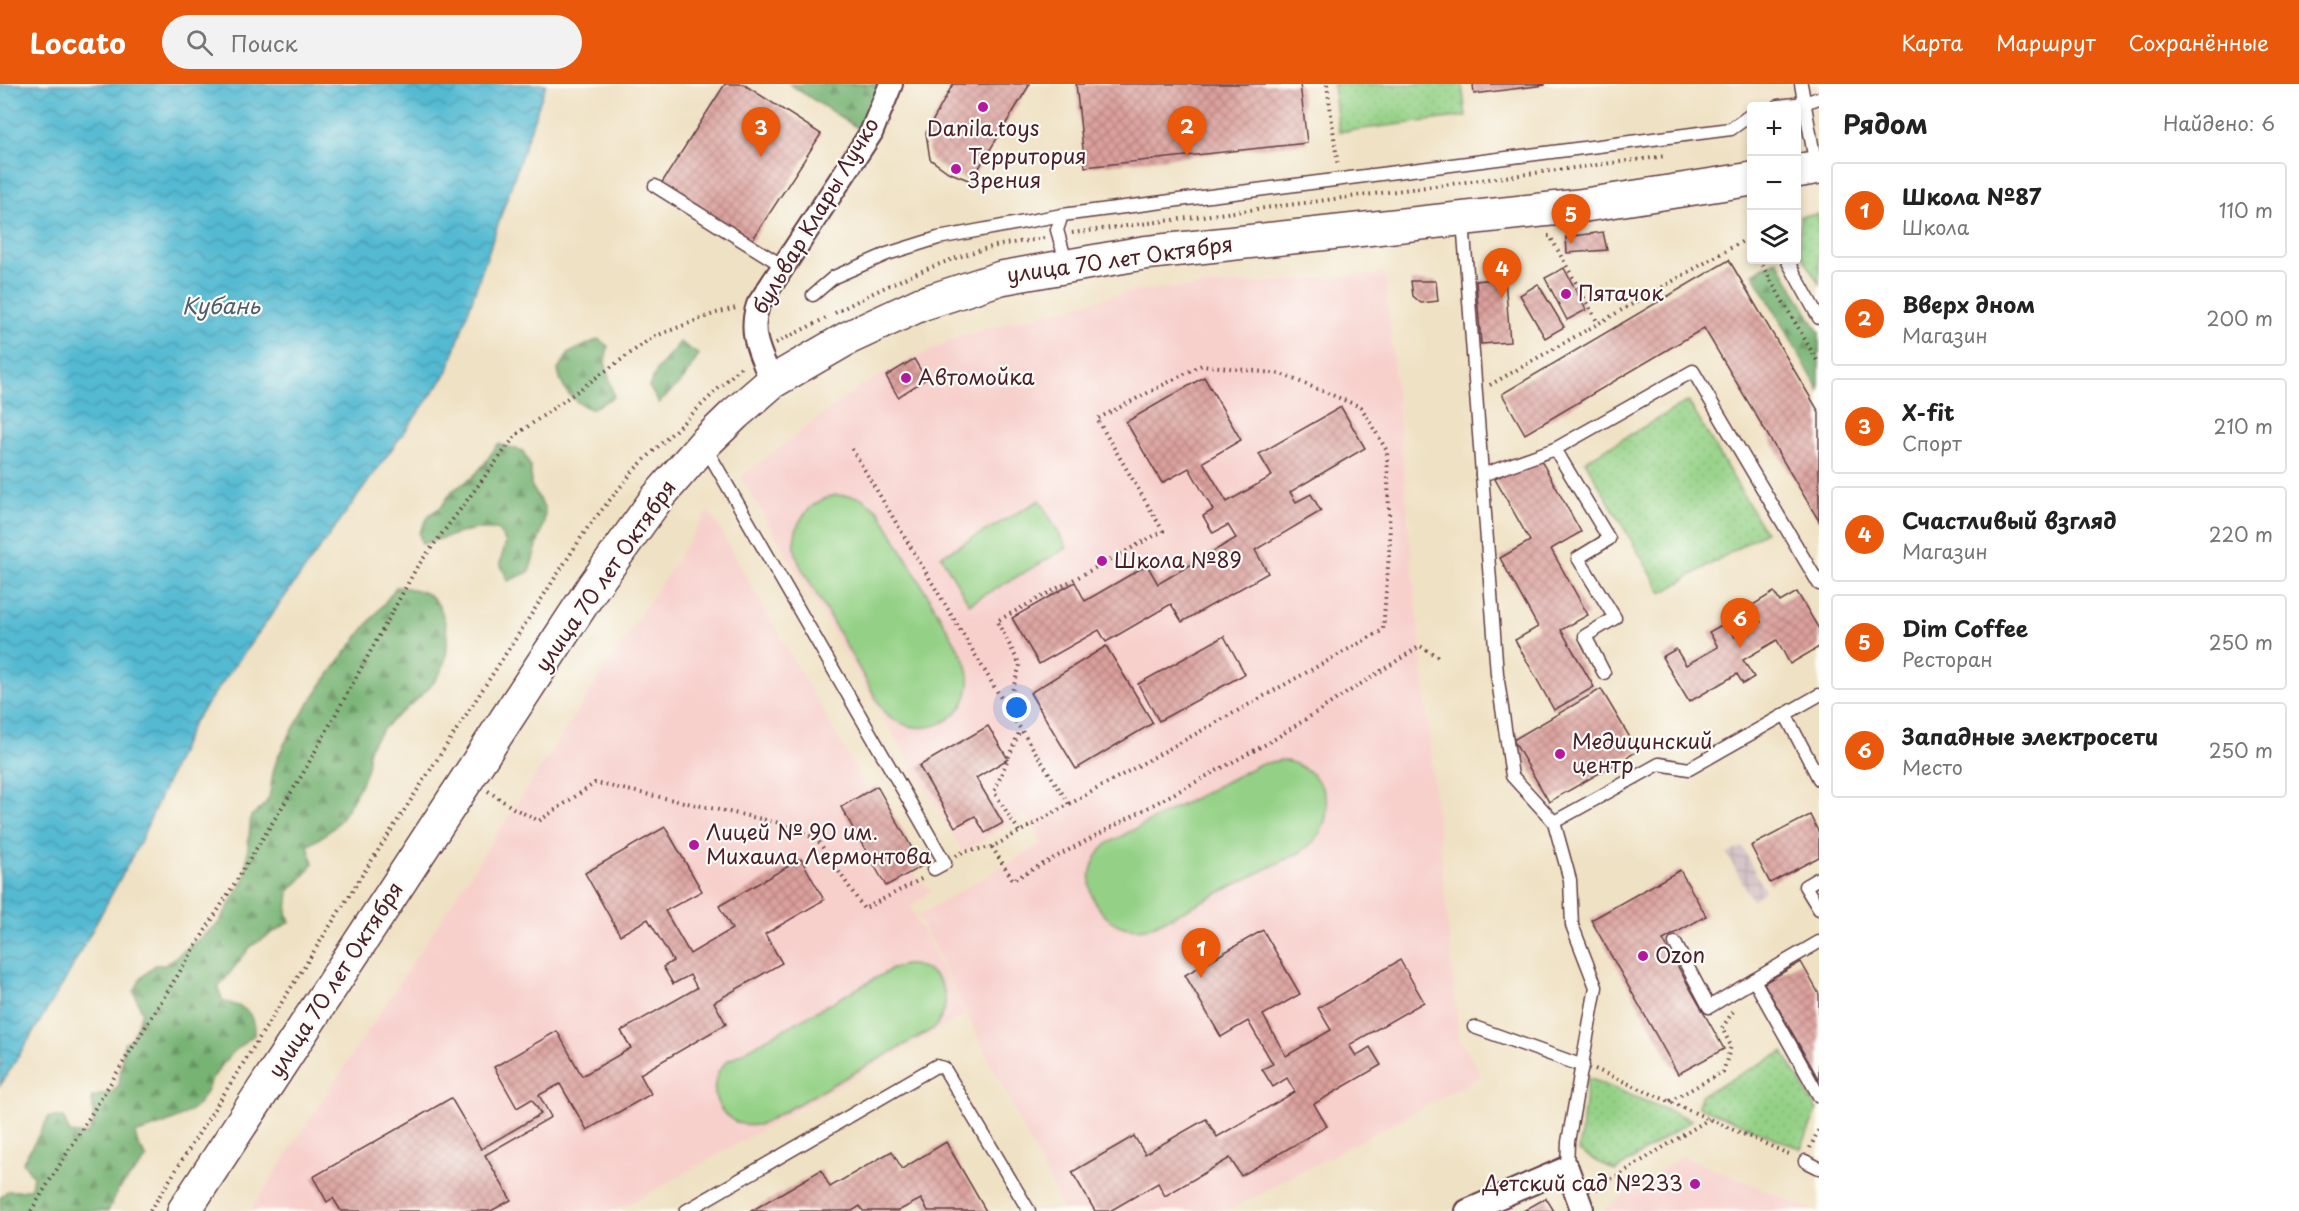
<!DOCTYPE html>
<html lang="ru">
<meta charset="utf-8">
<style>
body{margin:0;font-family:"Playpen Sans",sans-serif;background:#f2f2f2;color:#222}
.controls{position:absolute;right:18px;top:18px;display:grid;overflow:hidden;border-radius:6px;box-shadow:0 3px 9px #0003}
.controls button{width:54px;height:54px;display:grid;place-items:center;padding:0;border:0;border-bottom:2px solid #e0e0e0;background:#fff;color:#222;font:30px sans-serif}
.you{position:absolute;left:1017px;top:624px;width:21px;height:21px;margin:-15px;border:4px solid #fff;border-radius:50%;background:#1a73e8;box-shadow:0 0 0 9px #1a73e833}
.badge{display:grid;place-items:center;width:39px;height:39px;border-radius:50%;background:#ea580c;color:#fff;font-size:20px;font-weight:700}
.pin{position:absolute;translate:-50% -50px;filter:drop-shadow(0 2px 3px #0008)}
.pin::after{content:'';position:absolute;top:32px;width:21px;height:18px;background:inherit;clip-path:polygon(0 0,100% 0,50% 100%)}
.list{margin:0;padding:0;list-style:none}
h2{display:flex;justify-content:space-between;align-items:center;height:78px;margin:0;padding:0 24px;font-size:26px}
h2 small{font-size:20px;font-weight:400;color:#767676}
.list li{display:grid;grid-template-columns:39px 1fr auto;gap:18px;align-items:center;box-sizing:border-box;height:96px;margin:0 12px 12px;padding:0 12px;border:2px solid #e0e0e0;border-radius:6px}
.list b{display:block;font-size:22px;white-space:nowrap}
.list p{margin:0;font-size:20px;white-space:nowrap;color:#767676}
.list em{font-size:20px;font-style:normal;color:#767676}
.icon{flex:none;width:33px;height:33px;fill:none;stroke:currentColor;stroke-width:2;stroke-linecap:round;stroke-linejoin:round}
.map{position:relative;flex:none;width:1819px;height:1127px;overflow:hidden}
header{display:flex;align-items:center;gap:36px;box-sizing:border-box;height:84px;padding:0 30px;background:#ea580c;color:#fff}
header strong{font-size:28px}
nav{display:flex;gap:33px;margin-inline-start:auto;font-size:21px}
.search{width:420px;height:54px;background:#f2f2f2;display:flex;align-items:center;gap:15px;box-sizing:border-box;padding:0 21px;border-radius:33px;color:#767676;font-size:22px}
main{display:flex}
aside{flex:1;background:#fff}
.map>svg:first-child{display:block}
.built{fill:#f7d0cc}
.industrial{fill:url(#industrial-grid)}
.grass{fill:url(#grass-dots);stroke:#6f7858;stroke-width:1.5}
.forest{fill:url(#forest-firs);stroke:#60694f;stroke-width:1.5}
.garden{fill:#94d186;stroke:#6f7858;stroke-width:1.5}
.water{fill:url(#water-waves);stroke:#4e6c7e;stroke-width:1.5}
.building{fill:url(#building-cross-hatch)}
.lines{fill:none;stroke-linecap:round;stroke-linejoin:round}
.service-casing{stroke:#633c42;stroke-width:15}
.minor-casing{stroke:#633c42;stroke-width:26}
.secondary-casing{stroke:#633c42;stroke-width:36}
.path{stroke:#633c42;stroke-width:4;stroke-dasharray:1.5 4.5;stroke-linecap:butt}
.service{stroke:#fff;stroke-width:12}
.minor{stroke:#fff;stroke-width:22}
.secondary{stroke:#fff;stroke-width:33}
.poi-dot{fill:#b5179e;stroke:#fdfcf7;stroke-width:2}
.labels{text-anchor:middle;stroke-width:4.5;stroke-linejoin:round;paint-order:stroke}
.poi-label{font-size:21px;fill:#4a1f2b;stroke:#fdfcf7;text-anchor:start}
.street-label{font-size:21px;fill:#4a1f2b;stroke:#fdfcf7}
.water-label{font-size:22px;font-style:italic;fill:#4e5d6e;stroke:#fdfcf7}
</style>
<header>
<strong>Locato</strong>
<div class="search"><svg class="icon" aria-label="search" viewBox="0 0 24 24"><circle cx="10" cy="10" r="6"/><path d="M15 15l6 6"/></svg>Поиск</div>
<nav><a>Карта</a><a>Маршрут</a><a>Сохранённые</a></nav>
</header>
<main>
<div class="map">
<svg width="1819" height="1127" viewBox="0 0 1819 1127">
<defs>
<pattern id="industrial-grid" width="8" height="8" patternUnits="userSpaceOnUse" patternTransform="scale(1.5)"><rect width="8" height="8" fill="#d2bec3"/><path d="M0 4h8M4 0v8" fill="none" stroke="#b6a3a8"/></pattern>
<pattern id="grass-dots" width="8" height="8" patternUnits="userSpaceOnUse" patternTransform="scale(1.5)"><rect width="8" height="8" fill="#94d186"/><path d="M2 2h.1M6 6h.1" fill="none" stroke="#81b374" stroke-width="1.8" stroke-linecap="round"/></pattern>
<pattern id="forest-firs" width="22" height="20" patternUnits="userSpaceOnUse" patternTransform="scale(1.5)"><rect width="22" height="20" fill="#77b373"/><path d="M5 1l3.5 6h-7zM16 11l3.5 6h-7z" fill="#64915f"/></pattern>
<pattern id="water-waves" width="16" height="10" patternUnits="userSpaceOnUse" patternTransform="scale(1.5)"><rect width="16" height="10" fill="#53bad2"/><path d="M0 5q4-4 8 0t8 0" fill="none" stroke="#4797ab"/></pattern>
<pattern id="building-cross-hatch" width="8" height="8" patternUnits="userSpaceOnUse" patternTransform="scale(1.5)"><rect width="8" height="8" fill="#dba09c"/><path d="M0 0l8 8M0 8l8-8" fill="none" stroke="#b4827f"/></pattern>
</defs>
<rect width="100%" height="100%" fill="#fdfcf7"/>
<filter id="ink" filterUnits="userSpaceOnUse"><feTurbulence type="fractalNoise" baseFrequency=".0167" numOctaves="2"/><feDisplacementMap in="SourceGraphic" scale="12" xChannelSelector="R" yChannelSelector="G"/><feConvolveMatrix kernelMatrix="1 2 1 2 8 2 1 2 1" color-interpolation-filters="sRGB"/></filter>
<filter id="wash" filterUnits="userSpaceOnUse"><feTurbulence type="fractalNoise" baseFrequency=".008" numOctaves="4" result="noise"/><feDisplacementMap in="SourceGraphic" scale="24" xChannelSelector="R" yChannelSelector="G"/><feGaussianBlur stdDeviation="1.35" result="paint"/><feColorMatrix in="noise" values="0 0 0 0 0 0 0 0 0 0 0 0 0 0 0 0 0 1.4 0 .05"/><feComposite in="paint" operator="in"/></filter>
<g filter="url(#wash)">
<rect width="100%" height="100%" fill="#efe1c3"/>
<!-- built -->
<g class="built">
<polygon points="1385,190 1420,562 1459,955 1480,988 1480,993 1227,1127 1064,1127 918,832 1043,759 1026,729 963,768 741,393 860,302 960,252 1127,208"/>
<polygon points="709,426 919,797 931,806 910,823 965,931 617,1127 250,1127"/>
<polygon points="1682,1072 1815,1127 1602,1127"/>
</g>
<!-- industrial -->
<polygon class="industrial" points="1742,763 1765,807 1752,816 1727,770"/>
<!-- grass -->
<g class="grass">
<polygon points="1333,0 1462,0 1466,32 1339,48"/>
<polygon points="1819,130 1819,200 1800,168 1800,132"/>
<polygon points="1688,317 1765,448 1662,509 1585,377"/>
<polygon points="1783,968 1817,1026 1801,1065 1698,1022 1701,1011"/>
<polygon points="1588,994 1692,1036 1615,1087 1579,1067"/>
</g>
<!-- forest -->
<g class="forest">
<polygon points="789,0 885,0 859,45"/>
<polygon points="1777,176 1819,249 1819,306 1753,189"/>
<path d="M 598,255 L 608,262 L 605,278 L 614,313 L 591,325 C 571,317 562,306 558,286 L 569,269 Z"/>
<polygon points="680,258 699,271 683,296 659,319 649,303 657,286"/>
<polygon points="498,360 523,367 531,384 531,401 545,425 544,439 529,488 508,497 500,479 506,458 497,445 474,445 422,460 419,449 430,430 442,422 452,407 472,394 485,379"/>
<path d="M 396,503 C 421,505 437,508 444,535 C 462,608 401,613 371,661 C 367,667 369,676 367,683 C 361,703 348,726 334,743 C 327,750 316,756 308,762 L 313,779 L 305,791 L 289,807 L 287,828 L 290,838 L 251,862 L 218,904 L 223,917 C 244,923 255,926 254,951 C 237,963 223,977 212,995 C 207,1005 204,1015 195,1023 C 178,1037 155,1043 135,1050 L 138,1061 L 147,1074 L 118,1106 L 108,1127 L 0,1127 L 0,1114 L 7,1107 L 21,1107 L 31,1104 L 33,1092 L 23,1078 L 49,1033 L 63,1033 L 70,1049 L 86,1051 L 94,1039 L 92,1013 L 112,1008 L 119,1001 L 124,959 L 132,954 L 142,928 L 134,908 L 141,894 L 155,881 L 165,881 L 218,840 L 245,795 L 251,732 C 277,713 267,711 274,685 C 277,673 283,662 289,652 C 309,616 335,582 360,550 C 372,534 385,520 396,503 Z"/>
</g>
<!-- garden -->
<g class="garden">
<path d="M 836,411 L 860,413 L 879,427 L 964,574 C 988,626 925,667 884,628 L 800,481 C 785,449 803,419 836,411 Z"/>
<polygon points="1040,416 1067,464 969,520 941,472"/>
<path d="M 1281,676 C 1330,683 1344,739 1302,767 L 1151,843 C 1100,856 1068,794 1108,759 L 1258,681 Z"/>
<path d="M 904,881 C 941,879 959,918 933,945 L 762,1040 C 724,1050 698,1004 727,977 L 892,885 Z"/>
</g>
<!-- water -->
<polygon class="water" points="0,0 546,0 447,289 193,639 140,758 64,898 0,1002"/>
<g id="blocks">
<!-- building -->
<g class="building">
<polygon points="725,0 743,0 821,50 751,158 661,100"/>
<polygon points="953,0 1030,0 971,97 948,88 930,75 926,49"/>
<polygon points="1076,0 1300,0 1307,59 1085,83"/>
<polygon points="1473,0 1545,0 1545,1 1474,10"/>
<polygon points="1603,148 1607,166 1567,169 1566,153"/>
<polygon points="1729,176 1819,328 1819,437 1704,244 1525,350 1502,310"/>
<polygon points="1564,184 1586,226 1567,236 1545,194"/>
<polygon points="1505,194 1510,258 1481,260 1476,197"/>
<polygon points="1411,197 1436,197 1438,217 1421,219 1413,212"/>
<polygon points="1538,200 1564,243 1545,254 1520,211"/>
<polygon points="914,275 926,295 898,313 886,292"/>
<polygon points="1204,293 1241,356 1203,378 1227,418 1272,392 1259,370 1341,323 1365,364 1290,408 1296,418 1311,410 1321,427 1255,466 1268,489 1182,538 1171,520 1106,558 1099,546 1039,580 1012,534 1075,498 1085,517 1147,481 1158,500 1236,454 1228,441 1213,449 1203,432 1213,426 1189,384 1162,399 1126,338"/>
<polygon points="1538,371 1581,448 1551,465 1588,531 1561,546 1594,603 1554,626 1515,556 1538,543 1500,474 1530,457 1495,395"/>
<polygon points="1774,508 1780,518 1797,508 1819,545 1819,563 1790,580 1777,556 1743,576 1754,593 1743,600 1737,590 1689,618 1662,573 1676,565 1686,581 1718,563 1709,548 1727,538 1735,553 1761,538 1751,522"/>
<polygon points="1224,552 1245,590 1159,637 1138,600"/>
<polygon points="1106,562 1153,639 1076,685 1030,609"/>
<polygon points="1601,605 1638,667 1549,718 1513,656"/>
<polygon points="988,642 1008,675 976,694 1003,739 985,749 975,732 955,743 919,682"/>
<polygon points="877,702 922,782 886,802 841,723"/>
<polygon points="1810,731 1819,749 1819,773 1770,799 1751,762"/>
<polygon points="665,743 702,807 665,827 690,870 732,845 719,822 801,775 824,816 765,850 782,879 714,918 726,940 640,990 651,1010 587,1046 560,1000 539,1011 551,1033 485,1071 511,1116 491,1127 341,1127 333,1114 327,1118 313,1093 451,1014 481,1065 541,1030 532,1015 517,1024 494,983 557,947 582,992 631,964 621,947 697,904 690,891 673,900 663,883 673,877 648,835 620,851 585,789"/>
<polygon points="1680,786 1706,832 1663,856 1724,965 1678,990 1591,836"/>
<polygon points="1263,846 1300,910 1263,931 1286,972 1331,946 1318,924 1400,876 1424,918 1349,961 1356,972 1370,963 1381,981 1314,1020 1327,1042 1241,1092 1230,1074 1165,1112 1158,1099 1110,1127 1095,1127 1072,1088 1134,1052 1145,1070 1206,1035 1217,1053 1295,1008 1287,994 1273,1003 1262,985 1273,980 1248,937 1221,953 1185,891"/>
<polygon points="1801,878 1819,910 1819,996 1764,899"/>
<polygon points="946,1058 986,1127 928,1127 921,1115 898,1127 863,1127 860,1122 852,1127 751,1127 821,1086 830,1103 892,1067 902,1085"/>
<polygon points="1546,1114 1554,1127 1523,1127"/>
</g>
</g>
</g>
<g filter="url(#ink)">
<use href="#blocks" fill-opacity="0" stroke="#633c42" stroke-width="1.5"/>
<g class="lines">
<!-- service casing -->
<g class="service-casing">
<g id="service">
<polyline points="1801,0 1816,82"/>
<polyline points="1778,22 1804,19 1819,14"/>
<polyline points="655,102 783,182"/>
<polyline points="1463,136 1497,590 1512,692 1554,738 1659,680 1689,685 1819,611"/>
<polyline points="1787,176 1819,234"/>
<polyline points="1067,181 1057,146 1062,131 1731,45 1752,30"/>
<polyline points="813,211 834,193 887,170 938,154 1062,131"/>
<polyline points="704,361 945,779 934,785"/>
<polyline points="1555,365 1609,455 1578,474 1615,534 1585,552 1604,589"/>
<polyline points="1482,391 1555,365 1693,287 1819,500"/>
<polyline points="1785,630 1819,695"/>
<polyline points="1554,738 1570,796 1572,841 1596,903 1568,1058 1567,1084"/>
<polyline points="1819,794 1805,802 1819,825"/>
<polyline points="1819,858 1754,896 1819,1012"/>
<polyline points="1675,859 1709,923 1754,896"/>
<polyline points="1474,943 1583,982"/>
<polyline points="1805,1077 1819,1084"/>
<polyline points="686,1127 936,982 944,984 1029,1127"/>
</g>
</g>
<!-- minor casing -->
<g class="minor-casing">
<g id="minor">
<path d="M 772,298 C 761,271 748,251 758,221 L 871,49 L 891,0"/>
<polyline points="1467,1127 1567,1084 1582,1125"/>
</g>
</g>
<!-- secondary casing -->
<g class="secondary-casing">
<g id="secondary">
<polyline points="1796,87 1819,83"/>
<polyline points="184,1127 593,503 657,414 704,360 735,330 772,298 848,254 921,220 1001,194 1143,169 1579,122 1752,95"/>
</g>
</g>
<!-- path -->
<g class="path">
<polyline points="1327,0 1338,83"/>
<polyline points="1072,149 1666,72"/>
<polyline points="1548,152 1550,152 1598,239"/>
<polyline points="1747,155 1752,163"/>
<polyline points="1759,176 1819,280"/>
<path d="M 835,229 C 882,203 933,180 984,165 C 1003,159 1025,158 1044,154"/>
<polyline points="776,259 826,234"/>
<polyline points="1490,301 1752,152"/>
<polyline points="852,365 1007,624 1069,720"/>
<polyline points="488,707 513,724 539,737 595,699 780,739 817,755 864,825 923,794"/>
<polyline points="1019,747 994,708 1020,646"/>
<polyline points="992,763 1013,796 1270,658 1420,562 1440,574"/>
<polyline points="956,772 963,768 992,763 1383,546 1390,457 1387,367 1361,323 1281,290 1202,281 1097,335 1163,447 997,537 1020,581 1007,624"/>
<polyline points="1595,985 1791,1071"/>
<polyline points="1670,1017 1723,988 1731,962 1722,944 1734,926"/>
<polyline points="1810,1064 1819,1045"/>
<polyline points="1596,1105 1709,1035"/>
<polyline points="31,1127 302,691 417,483 516,351 653,253 716,229 736,224"/>
<polyline points="150,1127 359,796 588,443 635,385 743,281"/>
</g>
<!-- service -->
<use href="#service" class="service"/>
<!-- minor -->
<use href="#minor" class="minor"/>
<!-- secondary -->
<use href="#secondary" class="secondary"/>
</g>
</g>
<!-- markers -->
<g class="poi-dot">
<circle cx="983" cy="23" r="6"/>
<circle cx="956" cy="85" r="6"/>
<circle cx="1566" cy="210" r="6"/>
<circle cx="906" cy="294" r="6"/>
<circle cx="1102" cy="477" r="6"/>
<circle cx="1560" cy="670" r="6"/>
<circle cx="694" cy="761" r="6"/>
<circle cx="1643" cy="872" r="6"/>
<circle cx="1695" cy="1100" r="6"/>
</g>
<g class="labels">
<!-- poi labels -->
<g class="poi-label">
<text x="983" y="52" text-anchor="middle">Danila.toys</text>
<text x="968" y="80">Территория<tspan x="968" dy="24">Зрения</tspan></text>
<text x="1578" y="217">Пятачок</text>
<text x="918" y="301">Автомойка</text>
<text x="1114" y="484">Школа №89</text>
<text x="1572" y="665">Медицинский<tspan x="1572" dy="24">центр</tspan></text>
<text x="706" y="756">Лицей № 90 им.<tspan x="706" dy="24">Михаила Лермонтова</tspan></text>
<text x="1655" y="879">Ozon</text>
<text x="1683" y="1107" text-anchor="end">Детский сад №233</text>
</g>
<!-- street labels -->
<g class="street-label">
<text transform="translate(816 132) rotate(-59)" y="7">бульвар Клары Лучко</text>
<text transform="translate(1120 176) rotate(-8)" y="7">улица 70 лет Октября</text>
<text transform="translate(606 492) rotate(-55)" y="7">улица 70 лет Октября</text>
<text transform="translate(336 896) rotate(-57)" y="7">улица 70 лет Октября</text>
</g>
<!-- water labels -->
<g class="water-label">
<text x="221" y="230">Кубань</text>
</g>
</g>
</svg>
<div class="controls">
<button>+</button>
<button>−</button>
<button><svg class="icon" aria-label="layers" viewBox="0 0 24 24"><path d="M12 4l9 5-9 5-9-5zM3 14l9 5 9-5"/></svg></button>
</div>
<div class="you"></div>
<div class="pin badge" style="left:1201px;top:894px">1</div>
<div class="pin badge" style="left:1187px;top:72px">2</div>
<div class="pin badge" style="left:761px;top:73px">3</div>
<div class="pin badge" style="left:1502px;top:214px">4</div>
<div class="pin badge" style="left:1571px;top:160px">5</div>
<div class="pin badge" style="left:1740px;top:564px">6</div>
</div>
<aside>
<h2>Рядом<small>Найдено: 6</small></h2>
<ul class="list">
<li><span class="badge">1</span><div><b>Школа №87</b><p>Школа</p></div><em>110 m</em></li>
<li><span class="badge">2</span><div><b>Вверх дном</b><p>Магазин</p></div><em>200 m</em></li>
<li><span class="badge">3</span><div><b>X-fit</b><p>Спорт</p></div><em>210 m</em></li>
<li><span class="badge">4</span><div><b>Счастливый взгляд</b><p>Магазин</p></div><em>220 m</em></li>
<li><span class="badge">5</span><div><b>Dim Coffee</b><p>Ресторан</p></div><em>250 m</em></li>
<li><span class="badge">6</span><div><b>Западные электросети</b><p>Место</p></div><em>250 m</em></li>
</ul>
</aside>
</main>
